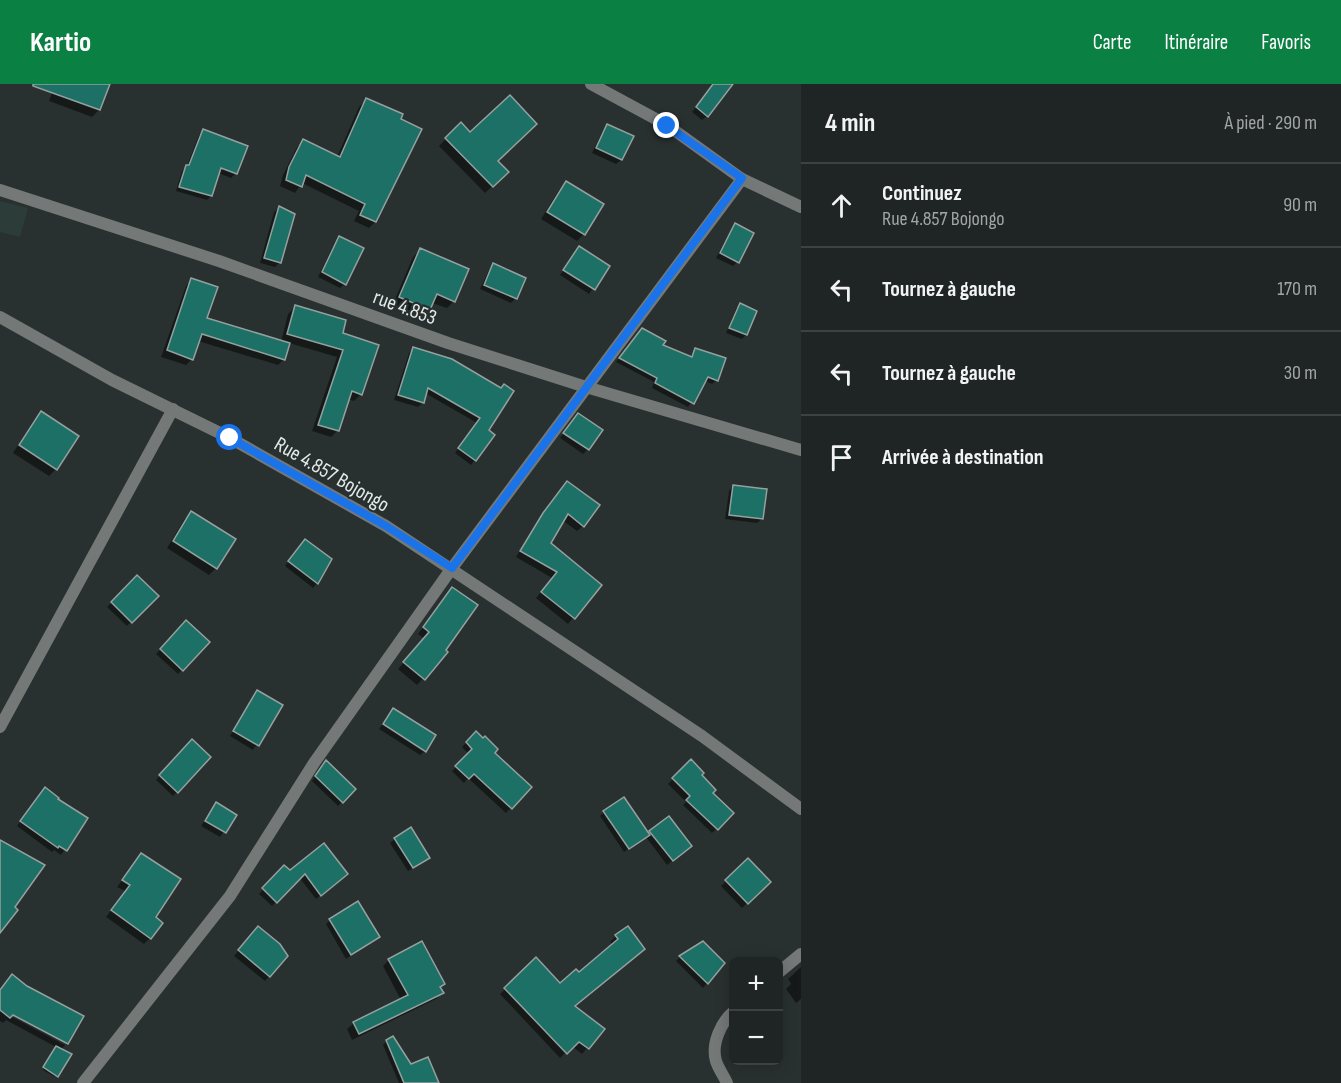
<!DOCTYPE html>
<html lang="fr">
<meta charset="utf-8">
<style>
body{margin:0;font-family:"Sofia Sans Condensed",sans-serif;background:#272d2c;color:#f1f3f6}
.controls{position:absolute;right:18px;bottom:18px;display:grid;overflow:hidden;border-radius:9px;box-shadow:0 3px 15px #0003}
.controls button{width:54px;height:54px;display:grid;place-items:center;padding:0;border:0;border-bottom:2px solid #3c4241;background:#1f2524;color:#f1f3f6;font:30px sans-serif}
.stop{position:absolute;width:18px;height:18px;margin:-14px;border:4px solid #1a73e8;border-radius:50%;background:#fff}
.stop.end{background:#1a73e8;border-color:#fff;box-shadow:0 2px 6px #0008}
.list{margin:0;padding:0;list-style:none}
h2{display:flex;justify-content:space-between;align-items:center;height:78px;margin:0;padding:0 24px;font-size:26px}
h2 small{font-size:20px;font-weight:400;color:#a1a5a6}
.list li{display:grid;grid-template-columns:39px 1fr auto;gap:18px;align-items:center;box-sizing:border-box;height:84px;padding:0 24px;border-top:2px solid #3c4241}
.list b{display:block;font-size:22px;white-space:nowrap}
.list p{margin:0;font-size:20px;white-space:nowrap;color:#a1a5a6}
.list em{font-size:20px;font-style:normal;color:#a1a5a6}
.icon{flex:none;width:33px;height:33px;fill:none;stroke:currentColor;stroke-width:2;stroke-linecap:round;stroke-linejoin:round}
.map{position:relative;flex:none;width:801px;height:999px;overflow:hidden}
header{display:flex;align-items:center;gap:36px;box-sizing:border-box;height:84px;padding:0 30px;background:#0b8043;color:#fff}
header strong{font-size:28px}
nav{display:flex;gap:33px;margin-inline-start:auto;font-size:21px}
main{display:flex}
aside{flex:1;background:#1f2524}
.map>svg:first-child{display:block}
.built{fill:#2c3c39}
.shadow{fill:#0007}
.building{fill:#1c7065;stroke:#96a09e;stroke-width:1.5}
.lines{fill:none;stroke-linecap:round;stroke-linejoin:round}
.minor{stroke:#747877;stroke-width:12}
.route{stroke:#1a73e8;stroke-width:8}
.labels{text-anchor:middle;stroke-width:4.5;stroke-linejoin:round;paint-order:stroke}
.street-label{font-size:21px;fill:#e4e9e8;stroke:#293130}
</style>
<header>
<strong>Kartio</strong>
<nav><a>Carte</a><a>Itinéraire</a><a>Favoris</a></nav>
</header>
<main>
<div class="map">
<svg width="801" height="999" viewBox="0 0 801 999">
<rect width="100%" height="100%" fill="#293130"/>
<!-- built -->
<polygon class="built" points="0,117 28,124 20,153 0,148"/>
<!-- shadow -->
<g class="shadow">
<polygon points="55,0 108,0 99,26 92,33 49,17"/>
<polygon points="715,0 720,0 707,32 702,36 692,28"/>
<polygon points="366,16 375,138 369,144 354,137 359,127 302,99 295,109 280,102 283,91 297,63 304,57 337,73 359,23"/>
<polygon points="461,40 507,88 485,109 439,62"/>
<polygon points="607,42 632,53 621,76 616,80 592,69 603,46"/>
<polygon points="203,47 246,63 235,90 231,94 218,89 211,112 207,116 176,107 182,87 187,82 199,51"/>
<polygon points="566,99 602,121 584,150 577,157 541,135 559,106"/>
<polygon points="279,124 280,178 275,183 260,179 274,128"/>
<polygon points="735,141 737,178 733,182 716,174 731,146"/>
<polygon points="340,153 345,200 340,204 318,193 335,158"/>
<polygon points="579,164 608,182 589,210 560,191"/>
<polygon points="420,166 454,217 447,224 432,219 429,225 422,232 393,220 413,173"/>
<polygon points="493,181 516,214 511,219 480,205 489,186"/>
<polygon points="192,195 205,235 281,258 288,230 295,223 341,249 361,310 354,317 348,315 338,346 331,353 312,347 337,273 289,259 284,275 278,281 198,257 192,275 186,281 161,273 186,202"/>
<polygon points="740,221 746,251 742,255 726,249 736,225"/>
<polygon points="642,245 661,262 690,274 696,265 717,296 712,300 705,297 688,323 652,304 654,298 616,278"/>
<polygon points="414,264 452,276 487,347 493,351 471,381 455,369 477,339 425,309 422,319 418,323 394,316 409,269"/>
<polygon points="41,329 56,385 49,392 13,369 34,336"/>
<polygon points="573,336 588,365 583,370 560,354"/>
<polygon points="733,402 762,435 757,439 725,435 729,407"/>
<polygon points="562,405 583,442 577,447 562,436 549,460 600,501 568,540 536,514 552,494 516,473 538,437"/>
<polygon points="191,429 216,484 209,491 167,464 184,436"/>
<polygon points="300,461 317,499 313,504 285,482"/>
<polygon points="137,493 157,512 127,542 107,523"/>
<polygon points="452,504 444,566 446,569 417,601 398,585 425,555 418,550"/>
<polygon points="186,538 208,558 178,590 156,570"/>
<polygon points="258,608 281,622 253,666 230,652"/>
<polygon points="393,626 425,667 420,671 379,645"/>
<polygon points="476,649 493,669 530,703 506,729 468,694 464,699 452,687 469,670 462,663"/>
<polygon points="192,657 209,673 173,712 156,696"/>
<polygon points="691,677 711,709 732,729 712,749 683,721 686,718 668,700"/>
<polygon points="322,683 354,705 338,722 312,697"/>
<polygon points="41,710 56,716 86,735 61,771 54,766 52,768 17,742"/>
<polygon points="216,720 235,731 220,753 201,742"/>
<polygon points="604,728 648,751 650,749 686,766 667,781 646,753 624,768 600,732"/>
<polygon points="395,755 423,778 408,787 390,759"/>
<polygon points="141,771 154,834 150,854 144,860 106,833 125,807 117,803"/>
<polygon points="748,776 769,798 742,824 721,802"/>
<polygon points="284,783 289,788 341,795 316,815 299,793 272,822 259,810"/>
<polygon points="330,836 378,853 346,875 326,840"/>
<polygon points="254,848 287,872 265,897 234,872"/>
<polygon points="616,852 637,871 573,923 602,946 582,970 572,962 560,974 500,910 536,876 560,901 579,890 613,861 610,858"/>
<polygon points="680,873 723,879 703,904 676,877"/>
<polygon points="389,876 439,904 442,909 436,915 352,956 347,945 354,939 401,916 383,882"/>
<polygon points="801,883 801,915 796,919 786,905 791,900 788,895"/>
<polygon points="0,906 7,926 5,929 65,961 61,966 55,993 43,986 56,963 6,936 3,939 0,937"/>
<polygon points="387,957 411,982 437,999 399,999 383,961"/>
</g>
<!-- building -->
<g class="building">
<polygon points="33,0 110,0 100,26 33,2"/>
<polygon points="713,0 733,0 708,33 696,23"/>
<polygon points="510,11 537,40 498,77 509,88 493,103 445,54 461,38 470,48"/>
<polygon points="366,14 403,30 401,35 422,45 376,138 360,131 365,120 306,91 302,103 286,96 289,83 303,55 340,73"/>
<polygon points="607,40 634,52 622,76 596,64"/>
<polygon points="203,45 248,62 237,90 221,84 212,112 179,103 186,81 189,81"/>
<polygon points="566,97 604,120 585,151 547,128"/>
<polygon points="279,122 295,130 281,179 264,174"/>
<polygon points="735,139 754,149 739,179 720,169"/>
<polygon points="339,152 364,164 346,201 322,188"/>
<polygon points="579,162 610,182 595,206 563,186"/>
<polygon points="420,164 469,185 455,218 437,210 430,226 399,213"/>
<polygon points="493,179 526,194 517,215 484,201"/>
<polygon points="191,194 218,203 207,234 290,259 285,276 202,250 193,276 167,266"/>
<polygon points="740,219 757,227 747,251 729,244"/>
<polygon points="295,221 346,236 343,249 379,261 362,311 352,307 339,347 318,341 343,266 287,250"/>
<polygon points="642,244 666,257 663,261 692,273 695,264 726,274 718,297 708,293 694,320 655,299 657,294 619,274"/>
<polygon points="413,263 452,275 501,304 504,300 514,307 489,346 495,351 476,377 458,364 480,334 428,304 424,319 398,311"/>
<polygon points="41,327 79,352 57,386 19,361"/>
<polygon points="578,329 603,346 589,366 563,349"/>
<polygon points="567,397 600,421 584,443 568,430 551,459 602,501 575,535 541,508 557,488 520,467 543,429"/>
<polygon points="733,401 767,405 763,435 729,431"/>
<polygon points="191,427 236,455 217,485 173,457"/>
<polygon points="305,455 332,475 318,500 288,477"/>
<polygon points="137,491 159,512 132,539 111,518"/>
<polygon points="452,503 478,521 446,566 448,568 425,596 403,578 429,548 423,543"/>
<polygon points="186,536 210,558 183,587 160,565"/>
<polygon points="257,606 283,621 259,662 233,647"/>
<polygon points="393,624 436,651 426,668 383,640"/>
<polygon points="476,647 483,654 485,652 498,665 495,669 532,703 512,725 474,690 469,695 455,682 472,665 466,658"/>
<polygon points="192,655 211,673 178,709 159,691"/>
<polygon points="691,675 704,689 702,691 716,706 713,709 734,729 718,746 686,716 690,712 672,694"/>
<polygon points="326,676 356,705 343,719 315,692"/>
<polygon points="45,703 59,714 58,715 88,734 67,767 59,762 58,764 20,737"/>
<polygon points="624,713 650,751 629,765 603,727"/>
<polygon points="216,718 237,731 226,749 205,737"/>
<polygon points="669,732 692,762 673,777 649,747"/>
<polygon points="411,743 430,774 413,784 394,754"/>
<polygon points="0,756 45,781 15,823 18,826 0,849"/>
<polygon points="324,759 348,790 321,812 305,790 277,819 262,804 284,781 290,786"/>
<polygon points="141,769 181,795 156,833 163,839 151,855 111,826 130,801 122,796"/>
<polygon points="748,774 771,798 748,820 725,796"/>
<polygon points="358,817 380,853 351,871 329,835"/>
<polygon points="258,842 280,860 288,872 270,893 238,866"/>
<polygon points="628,842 645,865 575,922 605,945 589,965 579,958 567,970 504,904 536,873 560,899 576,885 579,888 618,855 615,851"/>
<polygon points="422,857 445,900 440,903 444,909 359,950 353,938 408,911 388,875"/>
<polygon points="703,857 725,879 708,900 679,872"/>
<polygon points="12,890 27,902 84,932 68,960 13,931 10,934 0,926 0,906"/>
<polygon points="393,952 411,980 428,973 439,999 404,999 386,956"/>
<polygon points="56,962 72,970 58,993 43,983"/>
</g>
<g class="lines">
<!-- minor -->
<g class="minor">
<polyline points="591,0 667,41 742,95 801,123"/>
<polyline points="0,106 219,177 448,259 586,303 801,366"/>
<polyline points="0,233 112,296 230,354 386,442 702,652 801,725"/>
<polyline points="0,643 173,325"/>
<polyline points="778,889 801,870"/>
<polyline points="83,999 230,812 314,679 452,484 742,95"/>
<path d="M 727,999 C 724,992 718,984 716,977 C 711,960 721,938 734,927"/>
</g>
</g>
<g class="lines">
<!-- route -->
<polyline class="route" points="230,354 386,442 452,484 742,94 667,42"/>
</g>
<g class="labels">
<!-- street labels -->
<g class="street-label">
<text transform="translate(405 223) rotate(20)" y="7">rue 4.853</text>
<text transform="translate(332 390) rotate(30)" y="7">Rue 4.857 Bojongo</text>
</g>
</g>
</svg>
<div class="controls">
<button>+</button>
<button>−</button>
</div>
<div class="stop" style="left:230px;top:354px"></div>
<div class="stop end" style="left:667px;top:42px"></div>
</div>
<aside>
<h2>4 min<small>À pied · 290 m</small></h2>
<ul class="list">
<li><svg class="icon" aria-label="ahead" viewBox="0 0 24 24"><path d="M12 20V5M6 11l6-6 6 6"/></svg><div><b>Continuez</b><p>Rue 4.857 Bojongo</p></div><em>90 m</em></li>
<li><svg class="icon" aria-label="left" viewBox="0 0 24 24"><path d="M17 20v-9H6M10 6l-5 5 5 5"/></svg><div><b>Tournez à gauche</b></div><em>170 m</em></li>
<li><svg class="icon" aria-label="left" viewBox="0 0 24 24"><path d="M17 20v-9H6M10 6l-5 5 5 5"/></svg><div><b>Tournez à gauche</b></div><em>30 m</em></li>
<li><svg class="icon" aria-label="arrive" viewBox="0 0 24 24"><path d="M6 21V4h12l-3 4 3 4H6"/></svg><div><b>Arrivée à destination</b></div></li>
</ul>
</aside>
</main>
